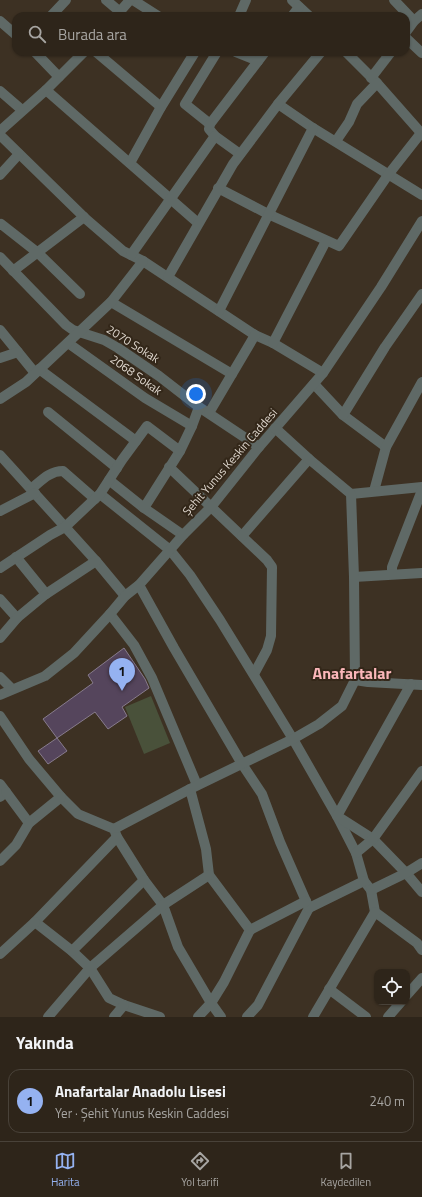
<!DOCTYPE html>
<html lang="tr">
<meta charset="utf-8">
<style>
body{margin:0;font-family:"Titillium Web",sans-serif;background:#3a3127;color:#f1f3f6}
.controls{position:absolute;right:12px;bottom:12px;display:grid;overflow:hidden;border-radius:8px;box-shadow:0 1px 3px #0004}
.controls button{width:36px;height:36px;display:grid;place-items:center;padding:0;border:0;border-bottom:1px solid #494239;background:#2e251a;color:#f1f3f6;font:20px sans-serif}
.you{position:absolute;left:196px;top:394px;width:14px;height:14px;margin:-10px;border:3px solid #fff;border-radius:50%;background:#1a73e8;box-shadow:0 0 0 6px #1a73e833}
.badge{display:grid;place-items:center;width:26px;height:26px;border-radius:50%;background:#95b2f1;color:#111;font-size:13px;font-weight:700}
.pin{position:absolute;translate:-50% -33px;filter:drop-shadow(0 1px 2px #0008)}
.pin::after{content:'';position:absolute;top:21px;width:14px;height:12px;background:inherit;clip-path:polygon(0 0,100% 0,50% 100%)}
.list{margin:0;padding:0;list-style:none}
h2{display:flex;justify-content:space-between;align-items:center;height:52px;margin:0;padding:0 16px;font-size:17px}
h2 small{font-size:13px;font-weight:400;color:#a7a5a2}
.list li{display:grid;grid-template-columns:26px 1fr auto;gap:12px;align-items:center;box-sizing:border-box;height:64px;margin:0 8px 8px;padding:0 8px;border:1px solid #494239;border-radius:12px}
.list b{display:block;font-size:15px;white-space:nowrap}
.list p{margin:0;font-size:13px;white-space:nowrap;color:#a7a5a2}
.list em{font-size:13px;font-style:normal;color:#a7a5a2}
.icon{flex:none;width:22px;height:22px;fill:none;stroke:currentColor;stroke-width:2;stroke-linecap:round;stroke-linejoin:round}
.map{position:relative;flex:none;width:422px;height:1017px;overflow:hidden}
.search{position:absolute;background:#2e251a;box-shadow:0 1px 3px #0004;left:12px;right:12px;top:12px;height:44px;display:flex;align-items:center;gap:10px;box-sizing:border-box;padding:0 14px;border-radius:12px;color:#a7a5a2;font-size:15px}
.sheet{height:124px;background:#2e251a}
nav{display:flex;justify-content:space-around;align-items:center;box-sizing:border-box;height:56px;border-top:1px solid #494239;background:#2e251a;font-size:11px;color:#a7a5a2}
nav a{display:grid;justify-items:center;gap:2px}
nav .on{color:#95b2f1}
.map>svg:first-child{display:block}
.green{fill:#49513a}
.building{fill:#55455c;stroke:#877b8c}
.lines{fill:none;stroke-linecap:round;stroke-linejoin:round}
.minor{stroke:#5f6966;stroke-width:10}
.labels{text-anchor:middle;stroke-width:4;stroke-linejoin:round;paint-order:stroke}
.street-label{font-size:12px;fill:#dfd7ce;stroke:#332719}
.district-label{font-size:16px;font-weight:bold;fill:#fbb6b9;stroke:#332719}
</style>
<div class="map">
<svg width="422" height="1017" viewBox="0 0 422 1017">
<rect width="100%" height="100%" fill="#3d3123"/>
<!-- green -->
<polygon class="green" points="151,696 170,743 144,754 125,707"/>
<!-- building -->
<g class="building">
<polygon points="124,648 145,679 149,688 122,707 127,716 108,729 95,712 57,738 43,719 93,683 88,675"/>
<polygon points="57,738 67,751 48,764 38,751"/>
</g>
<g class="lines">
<!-- minor -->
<g class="minor">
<polyline points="106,0 119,11"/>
<polyline points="133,0 158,16"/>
<polyline points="292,0 309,16"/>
<polyline points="394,0 414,21"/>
<polyline points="51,16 66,0"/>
<polyline points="116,16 130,0"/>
<polyline points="239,16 246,0"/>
<polyline points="292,16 299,7"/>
<polyline points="0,21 16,35"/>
<polyline points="406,32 414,21 422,14"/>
<polyline points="406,38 422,53"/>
<polyline points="35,52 59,77"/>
<polyline points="96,52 161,107"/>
<polyline points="236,52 258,61"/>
<polyline points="346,52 377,83 422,134"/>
<polyline points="371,78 391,52"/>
<polyline points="46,90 198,223"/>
<polyline points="0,91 22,110"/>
<polyline points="278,104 313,128 422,195"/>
<polyline points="210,124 185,104 217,52"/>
<polyline points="0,131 46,90 84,52"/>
<polyline points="0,135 86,219 123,251 143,261 255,335 273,343 323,373"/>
<polyline points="336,141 349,122 357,104 377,83"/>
<polyline points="240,154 215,136 209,129 210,124 265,52"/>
<polyline points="130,163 161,107 195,52"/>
<polyline points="0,175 19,154"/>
<polyline points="218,188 268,214 339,246 388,175 421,133"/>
<polyline points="0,225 1,224 38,253 80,294"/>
<polyline points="131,255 215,136"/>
<polyline points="0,257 66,325 73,330 104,340 118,348 159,376 199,407 259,447"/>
<polyline points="13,271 84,217"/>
<polyline points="168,277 233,164 278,104 321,52"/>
<polyline points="111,302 232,374"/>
<polyline points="219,311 313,128"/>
<polyline points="0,330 35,373"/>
<polyline points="68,343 145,398 192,426"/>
<polyline points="273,343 326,241"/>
<polyline points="0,358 18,352"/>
<polyline points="39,369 136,441"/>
<polyline points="314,384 343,415 386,447"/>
<polyline points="0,399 26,382 111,302 143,261"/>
<polyline points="48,412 117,468"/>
<polyline points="209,413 255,335"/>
<polyline points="343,415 385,347 422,294"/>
<polyline points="0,455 96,561 125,596"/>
<polyline points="169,467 267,560 272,567 271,636 267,650 254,674"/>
<polyline points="109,480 144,508 183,535"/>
<path d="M 31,489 C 41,481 49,471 63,471 L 95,499"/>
<polyline points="374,491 386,447 422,382"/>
<polyline points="100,494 170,550 190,575 220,620 293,739 337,816 356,853 364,881 371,890 375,912 417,943 422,950"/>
<polyline points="351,494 422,487"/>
<polyline points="144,508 180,451 192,426 199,407"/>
<polyline points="0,511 35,493"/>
<polyline points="242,536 309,459"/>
<polyline points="16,557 46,594"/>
<polyline points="0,568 50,535 65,527 100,494 122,460 147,426 180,451"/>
<polyline points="392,574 392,567 422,490"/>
<polyline points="354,577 422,573"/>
<polyline points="139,585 174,648 242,764 262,794 280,842 309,908 258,1005 247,1017"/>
<polyline points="0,599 17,618"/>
<polyline points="110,614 134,645 152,678 197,785"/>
<polyline points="0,638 17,618 46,594 96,561"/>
<polyline points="0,677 12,689"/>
<polyline points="355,680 368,682 422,685"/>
<polyline points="411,684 337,816 373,839 406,873 422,892"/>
<polyline points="0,695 45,676 74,653 110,614 125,596 139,585 183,535 212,506 259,447 323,373 381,287 422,221"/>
<polyline points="0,716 29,759 61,797 78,814 114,829 117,837 144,880 163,905 178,947 211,1003 221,1017"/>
<polyline points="0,784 6,792 0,797"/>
<polyline points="190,789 206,849 209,875 250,930 224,982 211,1003 198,1017"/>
<polyline points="6,792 29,823"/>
<polyline points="114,829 190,789 293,739 319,724 342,706 355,680 354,577 351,494 309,459 275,428"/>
<polyline points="117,837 35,922 72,951 90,968 109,998 124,1005 160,1017"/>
<polyline points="356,853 373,839 422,771"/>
<polyline points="0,861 16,845 29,823 61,797"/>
<polyline points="371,890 406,873 422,863"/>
<polyline points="309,908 364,881"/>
<polyline points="250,930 306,901"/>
<polyline points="72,951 144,880"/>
<polyline points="0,954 35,922"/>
<polyline points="329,989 366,1017"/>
<polyline points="407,995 422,978"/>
<polyline points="48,1017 90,968 163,905 209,875"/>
<polyline points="114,1017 124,1005"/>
<polyline points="313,1017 375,912"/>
<polyline points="388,1017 401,1002"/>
</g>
</g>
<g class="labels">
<!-- street labels -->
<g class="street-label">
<text transform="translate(133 344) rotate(32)" y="4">2070 Sokak</text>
<text transform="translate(136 375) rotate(35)" y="4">2068 Sokak</text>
<text transform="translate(230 462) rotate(-49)" y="4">Şehit Yunus Keskin Caddesi</text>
</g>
<!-- district labels -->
<g class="district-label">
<text x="352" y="679">Anafartalar</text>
</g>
</g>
</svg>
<div class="controls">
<button><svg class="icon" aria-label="locate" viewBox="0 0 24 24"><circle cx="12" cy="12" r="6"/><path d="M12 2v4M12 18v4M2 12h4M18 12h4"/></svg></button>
</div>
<div class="you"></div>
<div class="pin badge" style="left:122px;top:691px">1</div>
<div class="search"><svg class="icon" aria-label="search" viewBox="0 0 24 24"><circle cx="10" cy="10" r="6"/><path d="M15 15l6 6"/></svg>Burada ara</div>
</div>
<section class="sheet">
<h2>Yakında<small></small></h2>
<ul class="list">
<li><span class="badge">1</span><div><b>Anafartalar Anadolu Lisesi</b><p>Yer · Şehit Yunus Keskin Caddesi</p></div><em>240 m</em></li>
</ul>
</section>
<nav>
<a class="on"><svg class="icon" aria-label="map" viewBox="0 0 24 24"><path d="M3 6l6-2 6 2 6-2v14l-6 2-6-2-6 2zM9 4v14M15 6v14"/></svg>Harita</a>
<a><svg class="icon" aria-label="directions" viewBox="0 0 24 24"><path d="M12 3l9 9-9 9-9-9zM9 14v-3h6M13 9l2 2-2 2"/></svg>Yol tarifi</a>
<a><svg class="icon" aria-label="saved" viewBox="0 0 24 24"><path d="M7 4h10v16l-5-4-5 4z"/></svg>Kaydedilen</a>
</nav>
